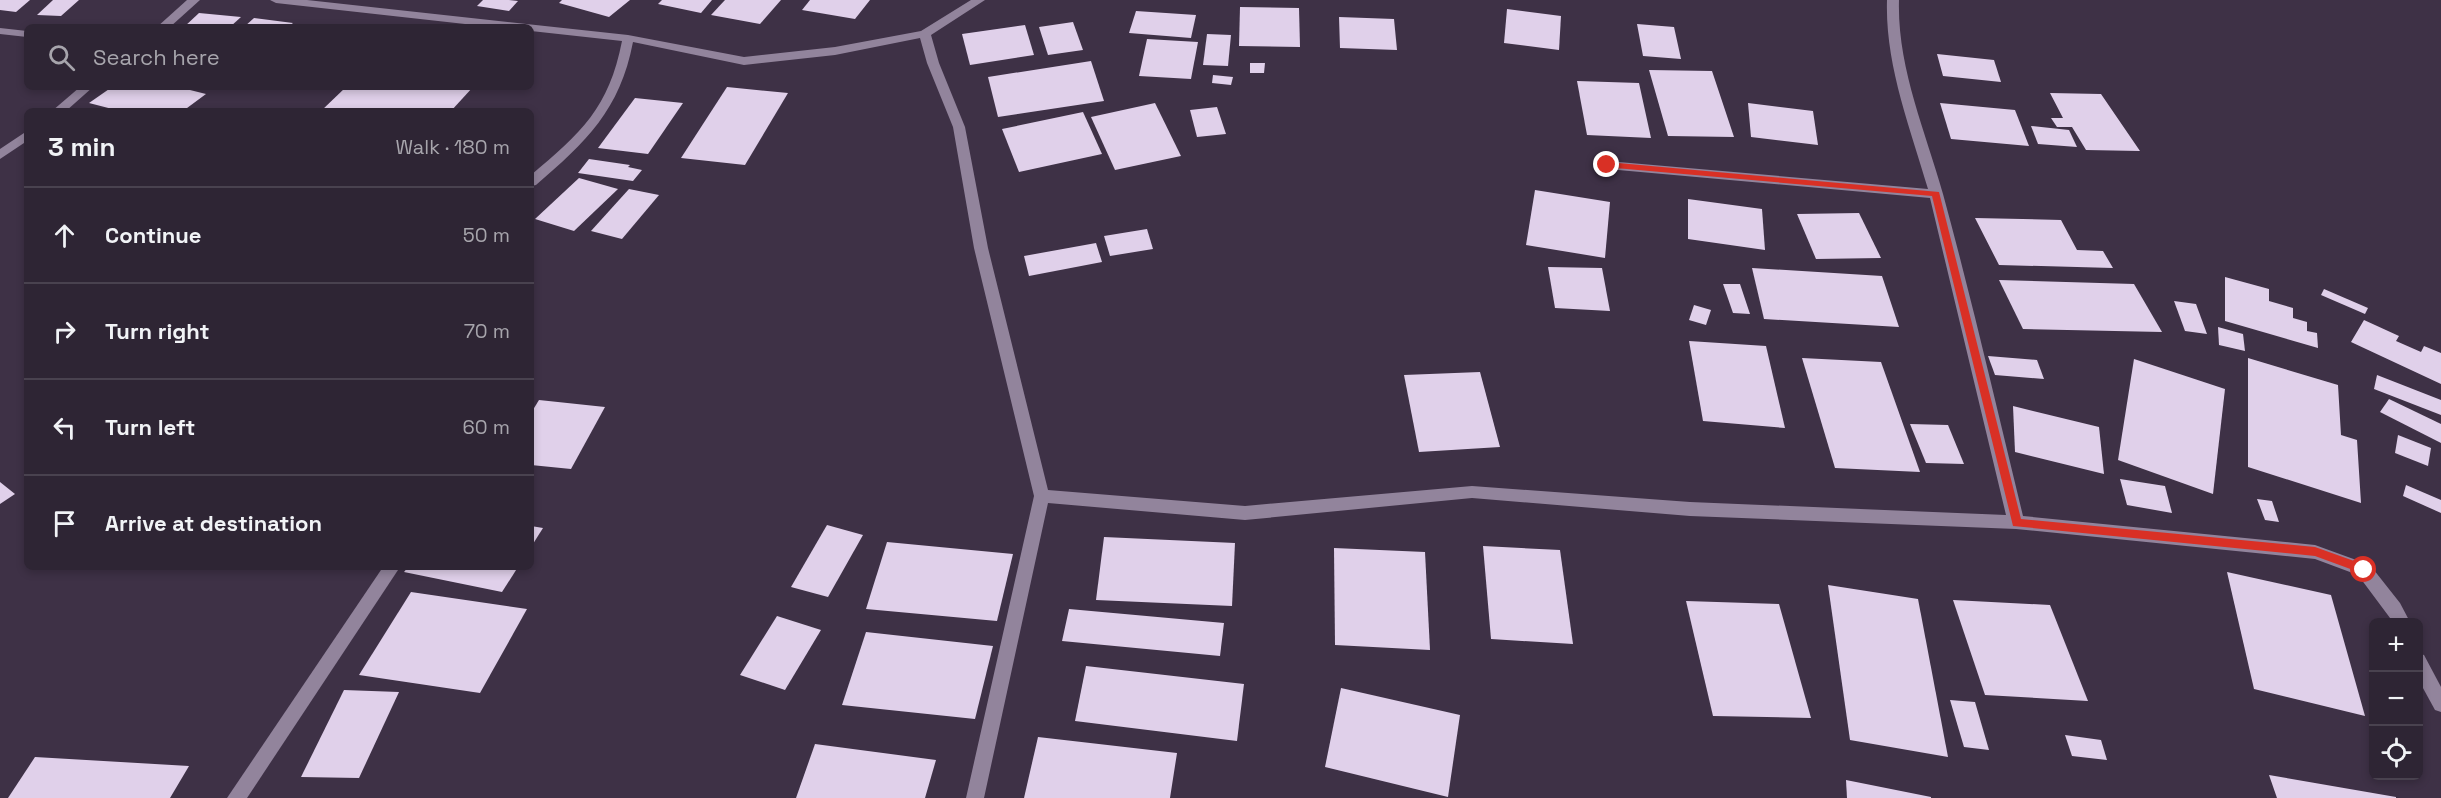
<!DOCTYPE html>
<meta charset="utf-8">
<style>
body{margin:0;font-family:"Space Grotesk",sans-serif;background:#362d3c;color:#f1f3f6}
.controls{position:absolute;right:18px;bottom:18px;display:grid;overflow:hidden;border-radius:9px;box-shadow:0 3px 9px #0003}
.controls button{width:54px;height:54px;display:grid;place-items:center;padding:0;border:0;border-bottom:2px solid #49424f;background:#2e2534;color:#f1f3f6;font:30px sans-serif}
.stop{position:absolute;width:18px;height:18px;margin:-14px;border:4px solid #d93025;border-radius:50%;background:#fff}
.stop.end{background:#d93025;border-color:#fff;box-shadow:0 2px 6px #0008}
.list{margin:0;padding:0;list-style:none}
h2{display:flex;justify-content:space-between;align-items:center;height:78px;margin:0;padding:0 24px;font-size:26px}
h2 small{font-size:20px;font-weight:400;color:#a7a5ac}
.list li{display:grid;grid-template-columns:39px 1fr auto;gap:18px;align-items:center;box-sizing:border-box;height:96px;padding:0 24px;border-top:2px solid #49424f}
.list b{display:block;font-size:22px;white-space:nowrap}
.list em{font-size:20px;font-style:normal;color:#a7a5ac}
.icon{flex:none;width:33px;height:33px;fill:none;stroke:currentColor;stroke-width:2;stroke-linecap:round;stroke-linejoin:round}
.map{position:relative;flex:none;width:2441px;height:798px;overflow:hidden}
.search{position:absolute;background:#2e2534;box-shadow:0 3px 9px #0003;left:24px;top:24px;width:510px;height:66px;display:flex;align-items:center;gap:15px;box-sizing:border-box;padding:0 21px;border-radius:9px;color:#a7a5ac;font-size:22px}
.panel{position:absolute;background:#2e2534;box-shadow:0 3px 9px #0003;left:24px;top:108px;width:510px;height:462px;border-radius:9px}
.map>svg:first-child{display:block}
.building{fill:#e0d0ea}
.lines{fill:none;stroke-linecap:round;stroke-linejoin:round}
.street{fill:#92849c;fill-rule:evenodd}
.route{fill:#d93025}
</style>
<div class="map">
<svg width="2441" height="798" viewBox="0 0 2441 798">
<rect width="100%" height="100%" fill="#3e3146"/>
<!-- building -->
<g class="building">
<polygon points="0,0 30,0 16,12 0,10"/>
<polygon points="53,0 79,0 61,16 37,15"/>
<polygon points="483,0 509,0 518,1 509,11 477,6"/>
<polygon points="562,0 630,0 609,17 559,3"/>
<polygon points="662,0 712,0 701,13 658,4"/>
<polygon points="725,0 781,0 760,24 711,15"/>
<polygon points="810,0 870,0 855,19 802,10"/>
<polygon points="1240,7 1299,8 1300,47 1239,46"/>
<polygon points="1507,9 1561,16 1559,50 1504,43"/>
<polygon points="1136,11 1196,15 1191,38 1129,33"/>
<polygon points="199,13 241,17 230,27 184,27"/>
<polygon points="1339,17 1394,19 1397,50 1340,48"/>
<polygon points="254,18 293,23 288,27 244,27"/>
<polygon points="1073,22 1083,50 1048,55 1039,27"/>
<polygon points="1637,24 1674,27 1681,59 1643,56"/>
<polygon points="1025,25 1034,55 970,65 962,34"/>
<polygon points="1207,34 1231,35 1228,66 1203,65"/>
<polygon points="1147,39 1198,42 1191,79 1139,76"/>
<polygon points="1937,54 1994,60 2001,82 1943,76"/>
<polygon points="1091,61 1104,101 998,117 988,77"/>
<polygon points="1250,63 1265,63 1264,73 1250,73"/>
<polygon points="1649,70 1712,71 1734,137 1668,136"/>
<polygon points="1213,75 1233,77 1231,85 1212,83"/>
<polygon points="1577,81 1639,83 1651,138 1587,135"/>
<polygon points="112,87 178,87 206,94 183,111 120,111 89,103"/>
<polygon points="346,87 473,87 451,111 321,111"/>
<polygon points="727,87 788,93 745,165 681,158"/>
<polygon points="2050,93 2101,94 2140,151 2086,150 2072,127 2057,127 2051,118 2063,118"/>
<polygon points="635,98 683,103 648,154 598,148"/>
<polygon points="1155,103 1181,156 1115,170 1091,117"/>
<polygon points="1748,103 1813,111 1818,145 1751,137"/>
<polygon points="1940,103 2015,110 2029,146 1951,139"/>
<polygon points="1217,107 1226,134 1197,137 1190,110"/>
<polygon points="1083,112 1102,154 1019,172 1002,129"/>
<polygon points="2031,126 2069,130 2077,147 2038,144"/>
<polygon points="589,159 630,165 628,167 642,170 633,181 578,173"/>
<polygon points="579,178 618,189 574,231 535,219"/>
<polygon points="629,189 659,195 622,239 591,231"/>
<polygon points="1535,190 1610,202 1605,258 1526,245"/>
<polygon points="1688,199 1762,209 1765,250 1688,239"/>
<polygon points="1859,213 1881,258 1816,259 1797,214"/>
<polygon points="1975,218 2061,220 2077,250 2103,251 2113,268 1999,265"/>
<polygon points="1147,229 1153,249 1110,256 1104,236"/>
<polygon points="1096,243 1102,262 1029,276 1024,256"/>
<polygon points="1548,267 1602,268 1610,311 1555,308"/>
<polygon points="1752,268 1882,276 1899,327 1764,319"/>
<polygon points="2225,277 2269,289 2269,301 2293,308 2293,318 2307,322 2307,331 2317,333 2318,348 2225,321"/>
<polygon points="1999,280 2134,284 2162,332 2023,329"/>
<polygon points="1723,284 1740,284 1750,314 1733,313"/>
<polygon points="2324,289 2368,308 2365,314 2321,295"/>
<polygon points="2174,301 2196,304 2207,334 2185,331"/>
<polygon points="1694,305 1711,310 1706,325 1689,320"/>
<polygon points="2364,320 2399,336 2396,341 2421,352 2424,346 2441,353 2441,384 2351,342"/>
<polygon points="2218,327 2243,334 2245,351 2219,345"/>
<polygon points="1689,341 1766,346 1785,428 1703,421"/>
<polygon points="1988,356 2037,360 2044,379 1995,375"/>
<polygon points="1802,358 1881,362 1920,472 1835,468"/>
<polygon points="2248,358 2338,385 2341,435 2357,440 2361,503 2248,467"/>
<polygon points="2134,359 2225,389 2213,494 2118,460"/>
<polygon points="1480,372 1500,447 1419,452 1404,375"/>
<polygon points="2377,375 2441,400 2441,415 2374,389"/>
<polygon points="2389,399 2441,424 2441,443 2380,412"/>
<polygon points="539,400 605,407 571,469 531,465 531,413"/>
<polygon points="2013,406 2099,427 2104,474 2015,452"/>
<polygon points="1910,424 1948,425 1964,464 1926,463"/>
<polygon points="2398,435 2431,448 2428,466 2395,453"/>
<polygon points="2120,479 2165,486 2172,513 2127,505"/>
<polygon points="0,482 15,494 0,504"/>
<polygon points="2406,485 2441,500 2441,513 2403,496"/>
<polygon points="2257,499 2272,501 2279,522 2265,520"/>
<polygon points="827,525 863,535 828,597 791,587"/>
<polygon points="531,526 543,528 531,547"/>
<polygon points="1104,537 1235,543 1232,606 1096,600"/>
<polygon points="887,542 1013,554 997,621 866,609"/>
<polygon points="1483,546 1560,550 1573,644 1491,639"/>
<polygon points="1334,548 1425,552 1430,650 1335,645"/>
<polygon points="408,567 518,567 502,592 404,572"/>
<polygon points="2227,572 2331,595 2365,716 2254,689"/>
<polygon points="1828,585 1918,599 1948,757 1850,740"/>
<polygon points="411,592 527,609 480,693 359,675"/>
<polygon points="1953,600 2050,605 2088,701 1985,695"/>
<polygon points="1686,601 1779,604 1811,718 1713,716"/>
<polygon points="1069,609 1224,623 1220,656 1062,641"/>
<polygon points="777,616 821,630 785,690 740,675"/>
<polygon points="866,632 993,646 975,719 842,705"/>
<polygon points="1086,666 1244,684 1237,741 1075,721"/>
<polygon points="1341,688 1460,715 1448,797 1325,767"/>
<polygon points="344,690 399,692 359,778 301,777"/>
<polygon points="1950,700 1975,702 1989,750 1964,747"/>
<polygon points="2065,735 2101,740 2107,760 2072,756"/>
<polygon points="1038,737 1177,753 1170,798 1024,798"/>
<polygon points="815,744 936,760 925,798 796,798"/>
<polygon points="35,757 189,766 170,798 8,798"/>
<polygon points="2269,775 2396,797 2396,798 2277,798"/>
<polygon points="1846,780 1931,797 1931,798 1847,798"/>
</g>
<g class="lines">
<!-- street -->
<g class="street">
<polygon points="187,0 200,0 170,27 157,27"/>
<path d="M 270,0 L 307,0 L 628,35 L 744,57 L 835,47 L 921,31 L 971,0 L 985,0 L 931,35 L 939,63 L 965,127 L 988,248 L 1048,490 L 1245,506 L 1472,486 L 1690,502 L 2006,515 L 1930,198 L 1607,169 L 1601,165 L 1607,161 L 1928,189 C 1910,127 1885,65 1887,0 L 1899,0 C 1897,67 1925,130 1943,194 C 1972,300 1997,409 2023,516 L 2315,545 L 2370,565 L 2400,603 L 2410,622 L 2393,622 L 2358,575 L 2315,559 L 2016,529 L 1690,516 L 1472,498 L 1245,520 L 1048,503 L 984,798 L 966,798 L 1034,496 L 974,248 L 953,127 L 927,63 L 920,38 L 835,55 L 744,65 L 633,42 C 620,110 586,142 536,185 L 531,186 L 531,175 C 581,133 609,108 622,41 L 531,31 L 531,27 L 492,27 L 276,3 Z"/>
<polygon points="0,28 27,31 27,37 0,34"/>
<polygon points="80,87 93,87 66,111 52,111"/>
<polygon points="27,131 27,141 0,159 0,149"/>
<polygon points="383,567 400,567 247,798 227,798"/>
<polygon points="2418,653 2424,655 2441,687 2441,712 2435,710 2418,679"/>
</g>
</g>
<!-- route -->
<polygon class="route" points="1607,162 1939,192 2021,519 2315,547 2368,566 2368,573 2364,574 2315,556 2013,526 1932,196 1604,167"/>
</svg>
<div class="controls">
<button>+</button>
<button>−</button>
<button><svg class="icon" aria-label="locate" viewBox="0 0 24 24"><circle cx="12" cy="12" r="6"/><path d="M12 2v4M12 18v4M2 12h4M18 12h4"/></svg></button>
</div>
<div class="stop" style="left:2364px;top:570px"></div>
<div class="stop end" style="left:1607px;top:165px"></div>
<div class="search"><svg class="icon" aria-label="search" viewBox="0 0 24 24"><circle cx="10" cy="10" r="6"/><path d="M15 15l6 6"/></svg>Search here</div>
<section class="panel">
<h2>3 min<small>Walk · 180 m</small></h2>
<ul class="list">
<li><svg class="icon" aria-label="ahead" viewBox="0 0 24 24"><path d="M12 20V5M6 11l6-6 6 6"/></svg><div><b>Continue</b></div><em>50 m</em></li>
<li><svg class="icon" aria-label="right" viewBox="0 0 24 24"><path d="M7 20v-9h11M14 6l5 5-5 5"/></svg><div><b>Turn right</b></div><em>70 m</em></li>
<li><svg class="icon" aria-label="left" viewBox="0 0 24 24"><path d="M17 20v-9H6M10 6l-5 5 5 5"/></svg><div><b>Turn left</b></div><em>60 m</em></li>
<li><svg class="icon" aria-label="arrive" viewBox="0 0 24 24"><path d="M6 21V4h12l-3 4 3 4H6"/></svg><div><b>Arrive at destination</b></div></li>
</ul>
</section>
</div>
